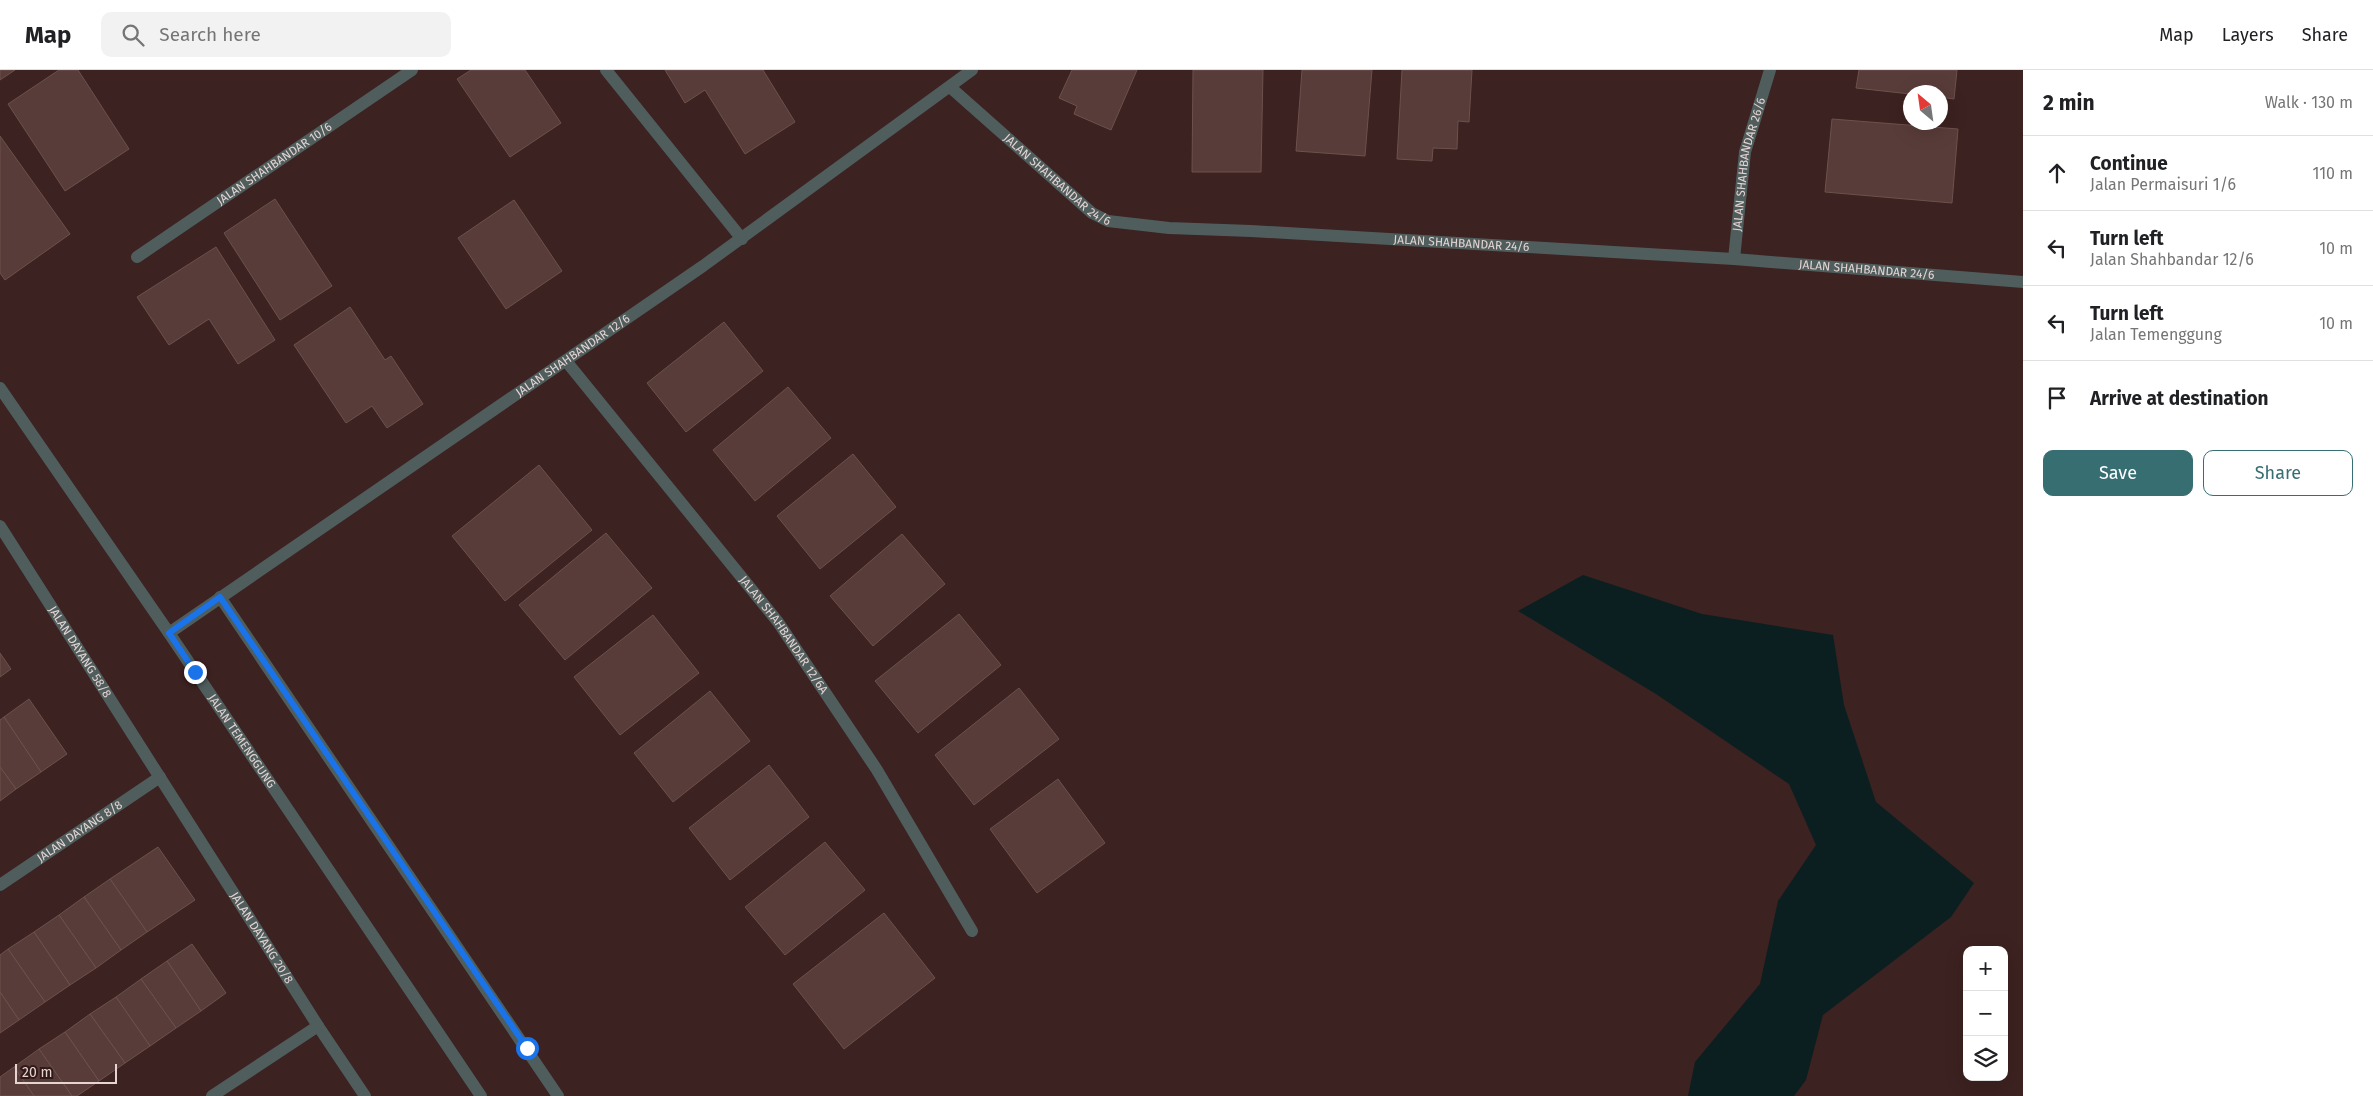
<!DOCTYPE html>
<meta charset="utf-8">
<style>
body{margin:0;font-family:"Fira Sans",sans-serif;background:#f2f2f2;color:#202124}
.controls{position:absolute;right:15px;bottom:15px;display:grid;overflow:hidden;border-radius:10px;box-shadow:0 5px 20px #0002}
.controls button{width:45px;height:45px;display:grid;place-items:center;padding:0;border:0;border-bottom:1px solid #e0e0e0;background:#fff;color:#202124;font:25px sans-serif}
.compass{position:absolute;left:1903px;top:15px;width:45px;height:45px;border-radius:50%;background:#fff;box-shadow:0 5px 20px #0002;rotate:331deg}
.scale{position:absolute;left:15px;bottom:12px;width:102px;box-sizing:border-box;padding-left:5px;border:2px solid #e5d4d2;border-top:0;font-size:14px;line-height:18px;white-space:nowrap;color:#e5d4d2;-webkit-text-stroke:4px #311917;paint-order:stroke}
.stop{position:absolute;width:15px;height:15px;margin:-11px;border:4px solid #1a73e8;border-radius:50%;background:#fff}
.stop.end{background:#1a73e8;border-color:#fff;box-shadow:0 1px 5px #0008}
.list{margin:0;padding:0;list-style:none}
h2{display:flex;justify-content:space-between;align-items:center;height:65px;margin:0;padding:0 20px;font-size:21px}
h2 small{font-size:16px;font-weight:400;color:#757577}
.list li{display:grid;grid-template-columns:32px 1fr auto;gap:15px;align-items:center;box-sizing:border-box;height:75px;padding:0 20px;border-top:1px solid #e0e0e0}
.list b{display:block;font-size:19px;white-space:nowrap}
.list p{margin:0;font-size:16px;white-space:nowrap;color:#757577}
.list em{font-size:16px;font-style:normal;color:#757577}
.actions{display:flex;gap:10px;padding:15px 20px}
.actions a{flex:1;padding:11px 0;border:1px solid #366e72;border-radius:10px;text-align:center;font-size:18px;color:#366e72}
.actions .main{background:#366e72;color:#fff}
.icon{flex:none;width:28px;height:28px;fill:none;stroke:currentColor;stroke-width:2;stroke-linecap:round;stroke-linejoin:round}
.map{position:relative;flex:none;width:2023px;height:1026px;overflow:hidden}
header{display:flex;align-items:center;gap:30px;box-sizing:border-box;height:70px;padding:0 25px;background:#fff;border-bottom:1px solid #e0e0e0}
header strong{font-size:24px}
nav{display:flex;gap:28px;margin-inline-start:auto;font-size:18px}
.search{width:350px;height:45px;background:#f2f2f2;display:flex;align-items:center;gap:12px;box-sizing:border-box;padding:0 18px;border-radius:10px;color:#757577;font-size:19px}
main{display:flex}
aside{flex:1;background:#fff}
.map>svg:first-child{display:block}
.water{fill:#0c1f20}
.building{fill:#583c39;stroke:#6d514d}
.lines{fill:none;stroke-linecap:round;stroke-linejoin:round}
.minor{stroke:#4f5d5d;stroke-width:12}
.route{stroke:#1a73e8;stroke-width:6}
.labels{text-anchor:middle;stroke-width:4;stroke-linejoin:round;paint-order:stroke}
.street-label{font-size:12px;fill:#e5d4d2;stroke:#311917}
</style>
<header>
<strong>Map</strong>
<div class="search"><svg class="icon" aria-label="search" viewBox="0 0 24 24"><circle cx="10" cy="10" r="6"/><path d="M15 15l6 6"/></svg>Search here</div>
<nav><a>Map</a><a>Layers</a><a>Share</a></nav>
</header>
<main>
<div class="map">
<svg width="2023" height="1026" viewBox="0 0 2023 1026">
<rect width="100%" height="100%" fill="#3c2220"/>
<!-- water -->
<polygon class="water" points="1583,505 1702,544 1833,565 1844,635 1876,732 1974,813 1951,847 1823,945 1806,1010 1794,1026 1688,1026 1695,992 1760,914 1778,831 1816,775 1789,714 1656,624 1518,541"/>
<!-- building -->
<g class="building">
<polygon points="0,0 15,0 0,10"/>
<polygon points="59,0 78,0 129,79 65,121 8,34"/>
<polygon points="471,0 525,0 561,53 510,87 457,9"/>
<polygon points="665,0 763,0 795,52 745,84 705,20 685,33"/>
<polygon points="1072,0 1137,0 1111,60 1074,44 1077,36 1059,28"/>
<polygon points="1193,0 1263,0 1261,102 1192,102"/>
<polygon points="1302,0 1372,0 1365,86 1296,81"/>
<polygon points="1402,0 1472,0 1469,52 1458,51 1457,79 1433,78 1432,91 1397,89"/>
<polygon points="1859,0 1957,0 1954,29 1940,27 1940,22 1910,24 1856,18"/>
<polygon points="1832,49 1958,59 1952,133 1825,122"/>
<polygon points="0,66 70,164 5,210 0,203"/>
<polygon points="275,129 332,216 280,250 224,163"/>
<polygon points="514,130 562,201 506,239 458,168"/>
<polygon points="216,177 275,270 238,294 209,249 169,275 137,227"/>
<polygon points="350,237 385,290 391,286 423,334 387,358 372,336 346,353 294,275"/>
<polygon points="724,252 763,301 686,362 647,313"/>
<polygon points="788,317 831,368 755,431 713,380"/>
<polygon points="853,384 896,437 820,499 777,446"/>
<polygon points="539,395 592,460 505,531 452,466"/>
<polygon points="606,463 652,518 565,590 519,535"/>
<polygon points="902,464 945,514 873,576 830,526"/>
<polygon points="959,544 1001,595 918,663 875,611"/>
<polygon points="653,545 699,603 620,665 574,607"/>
<polygon points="0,583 11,599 0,607"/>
<polygon points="1019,618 1059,669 974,735 935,685"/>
<polygon points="710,621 750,671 673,732 634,683"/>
<polygon points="29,629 67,684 41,702 4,647"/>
<polygon points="4,647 41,702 16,719 0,697 0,650"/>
<polygon points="769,695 809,747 730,810 689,758"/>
<polygon points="0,697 16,719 0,731"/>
<polygon points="1058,709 1105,773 1037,823 990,759"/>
<polygon points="825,772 865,820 785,885 745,837"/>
<polygon points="158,777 195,830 147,862 110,809"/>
<polygon points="110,809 147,862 121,880 84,827"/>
<polygon points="84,827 121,880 96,898 59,845"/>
<polygon points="884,843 935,908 844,979 793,914"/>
<polygon points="59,845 96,898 70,915 34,862"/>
<polygon points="34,862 70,915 45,932 8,879"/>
<polygon points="192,874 226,923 201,941 167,891"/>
<polygon points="8,879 45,932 19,950 0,922 0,885"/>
<polygon points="167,891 201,941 176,958 141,909"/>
<polygon points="141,909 176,958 150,976 116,927"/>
<polygon points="0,922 19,950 0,963"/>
<polygon points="116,927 150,976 125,993 90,944"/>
<polygon points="90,944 125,993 99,1011 65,962"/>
<polygon points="65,962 99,1011 77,1026 72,1026 39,979"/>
<polygon points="39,979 72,1026 34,1026 14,997"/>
<polygon points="14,997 34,1026 0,1026 0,1007"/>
</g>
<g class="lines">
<!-- minor -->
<g class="minor">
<polyline points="606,0 742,169"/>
<path id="s1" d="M 950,17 L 1092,143 L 1108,151 L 1169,158 L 1251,161 L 1734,189 L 2023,212"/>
<path id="s2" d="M 137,187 L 412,0"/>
<path id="s3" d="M 1734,189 L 1745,82 L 1770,0"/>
<path id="s4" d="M 566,291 L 778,552 L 877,700 L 972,861"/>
<path id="s5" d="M 0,318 L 169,563 L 481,1026"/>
<path id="s6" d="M 0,456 L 318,956 L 365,1026"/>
<polyline points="220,527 558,1026"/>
<path id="s7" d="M 169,563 L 703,196 L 972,0"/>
<path id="s8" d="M 0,815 L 160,707"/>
<polyline points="212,1026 318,956"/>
</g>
</g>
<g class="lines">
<!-- route -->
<polyline class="route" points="195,602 169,563 220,527 527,978"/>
</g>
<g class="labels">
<!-- street labels -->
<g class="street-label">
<text dy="4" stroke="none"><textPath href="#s2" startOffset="166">JALAN SHAHBANDAR 10/6</textPath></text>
<text dy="4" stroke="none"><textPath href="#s3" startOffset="96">JALAN SHAHBANDAR 26/6</textPath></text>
<text dy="4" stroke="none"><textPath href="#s1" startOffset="142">JALAN SHAHBANDAR 24/6</textPath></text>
<text dy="4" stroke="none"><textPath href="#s1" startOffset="562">JALAN SHAHBANDAR 24/6</textPath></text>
<text dy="4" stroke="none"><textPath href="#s1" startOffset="968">JALAN SHAHBANDAR 24/6</textPath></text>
<text dy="4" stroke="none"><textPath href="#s7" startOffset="490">JALAN SHAHBANDAR 12/6</textPath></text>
<text dy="4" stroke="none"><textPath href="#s4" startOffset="350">JALAN SHAHBANDAR 12/6A</textPath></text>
<text dy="4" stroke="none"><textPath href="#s6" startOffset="149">JALAN DAYANG 58/8</textPath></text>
<text dy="4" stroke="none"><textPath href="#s5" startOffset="428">JALAN TEMENGGUNG</textPath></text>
<text dy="4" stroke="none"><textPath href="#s8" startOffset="96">JALAN DAYANG 8/8</textPath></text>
<text dy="4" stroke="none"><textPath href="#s6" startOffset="488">JALAN DAYANG 20/8</textPath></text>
</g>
</g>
</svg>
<div class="controls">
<button>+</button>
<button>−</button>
<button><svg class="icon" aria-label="layers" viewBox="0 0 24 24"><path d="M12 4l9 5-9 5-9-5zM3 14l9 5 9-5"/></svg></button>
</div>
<svg class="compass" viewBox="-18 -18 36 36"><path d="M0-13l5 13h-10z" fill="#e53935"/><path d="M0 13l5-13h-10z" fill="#757577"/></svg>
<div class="scale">20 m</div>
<div class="stop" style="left:527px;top:978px"></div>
<div class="stop end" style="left:195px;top:602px"></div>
</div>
<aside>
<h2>2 min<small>Walk · 130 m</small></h2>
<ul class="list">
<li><svg class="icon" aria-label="ahead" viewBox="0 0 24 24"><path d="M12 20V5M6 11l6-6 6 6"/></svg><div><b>Continue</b><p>Jalan Permaisuri 1/6</p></div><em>110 m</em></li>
<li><svg class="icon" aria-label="left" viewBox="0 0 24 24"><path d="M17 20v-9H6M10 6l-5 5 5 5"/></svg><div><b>Turn left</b><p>Jalan Shahbandar 12/6</p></div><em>10 m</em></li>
<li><svg class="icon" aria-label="left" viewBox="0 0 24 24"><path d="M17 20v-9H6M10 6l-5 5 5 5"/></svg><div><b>Turn left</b><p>Jalan Temenggung</p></div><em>10 m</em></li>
<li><svg class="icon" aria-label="arrive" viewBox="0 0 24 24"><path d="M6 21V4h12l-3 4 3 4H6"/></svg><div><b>Arrive at destination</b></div></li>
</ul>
<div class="actions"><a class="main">Save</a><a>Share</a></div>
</aside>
</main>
